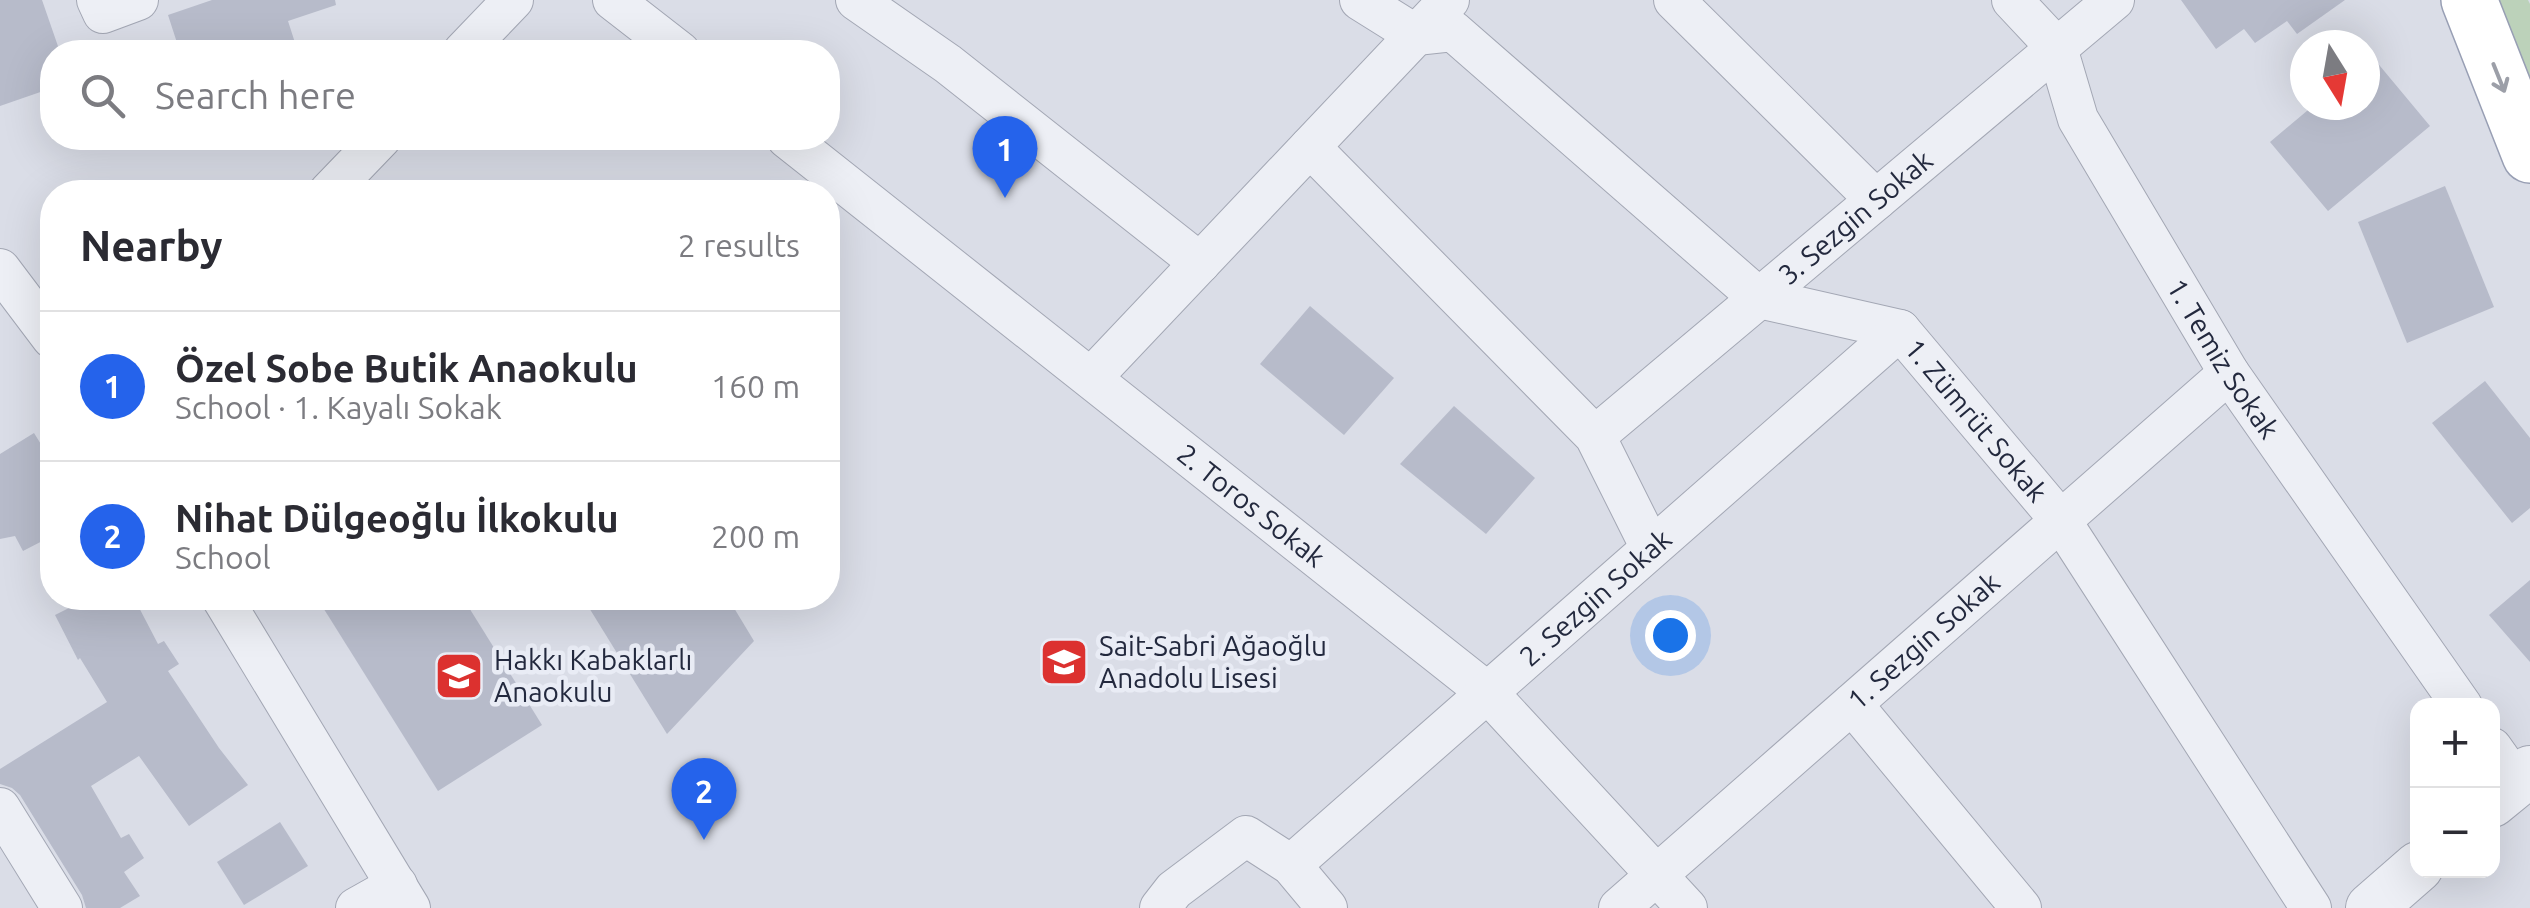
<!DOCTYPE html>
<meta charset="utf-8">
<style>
body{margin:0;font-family:Ubuntu,sans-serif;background:#f2f2f3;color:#2b2b33}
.controls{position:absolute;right:30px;bottom:30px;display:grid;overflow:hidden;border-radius:20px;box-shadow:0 10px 40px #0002}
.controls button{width:90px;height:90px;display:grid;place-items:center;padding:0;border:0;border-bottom:2px solid #e1e1e2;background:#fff;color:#2b2b33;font:50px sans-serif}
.compass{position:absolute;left:2290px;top:30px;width:90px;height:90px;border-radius:50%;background:#fff;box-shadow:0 10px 40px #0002;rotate:169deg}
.you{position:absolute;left:1670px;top:635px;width:35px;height:35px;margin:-25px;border:8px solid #fff;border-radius:50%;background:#1a73e8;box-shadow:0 0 0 15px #1a73e833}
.badge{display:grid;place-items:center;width:65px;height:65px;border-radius:50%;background:#2563eb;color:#fff;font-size:32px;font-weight:700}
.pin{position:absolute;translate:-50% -82px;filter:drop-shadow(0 2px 5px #0008)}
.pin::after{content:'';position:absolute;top:52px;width:35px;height:30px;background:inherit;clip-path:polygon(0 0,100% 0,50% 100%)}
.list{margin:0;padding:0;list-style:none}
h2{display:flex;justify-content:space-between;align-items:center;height:130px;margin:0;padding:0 40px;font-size:42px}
h2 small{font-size:32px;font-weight:400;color:#7c7c81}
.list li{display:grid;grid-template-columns:65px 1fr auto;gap:30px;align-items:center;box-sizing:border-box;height:150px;padding:0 40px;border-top:2px solid #e1e1e2}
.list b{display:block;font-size:38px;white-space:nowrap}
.list p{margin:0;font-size:32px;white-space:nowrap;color:#7c7c81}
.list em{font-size:32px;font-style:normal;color:#7c7c81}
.icon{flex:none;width:55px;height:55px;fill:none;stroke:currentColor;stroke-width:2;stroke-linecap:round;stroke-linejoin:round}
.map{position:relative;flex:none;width:2530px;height:908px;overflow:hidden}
.search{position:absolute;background:#fff;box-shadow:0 10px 40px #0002;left:40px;top:40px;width:800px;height:110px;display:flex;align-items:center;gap:25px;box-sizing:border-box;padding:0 35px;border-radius:40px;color:#7c7c81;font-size:38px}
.panel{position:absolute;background:#fff;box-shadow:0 10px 40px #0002;left:40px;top:180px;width:800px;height:430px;border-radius:40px}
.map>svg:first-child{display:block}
.green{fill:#bcd2ba}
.building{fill:#b7bbca}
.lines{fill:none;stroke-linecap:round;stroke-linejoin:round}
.minor-casing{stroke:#a3a7b4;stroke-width:42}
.tertiary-casing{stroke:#a3a7b4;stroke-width:52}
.primary-casing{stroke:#989fb4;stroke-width:58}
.minor{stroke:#edeff5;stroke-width:40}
.tertiary{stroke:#edeff5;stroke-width:50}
.primary{stroke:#fff;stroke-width:55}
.oneway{stroke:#9c9fa8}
.labels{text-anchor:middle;stroke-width:9;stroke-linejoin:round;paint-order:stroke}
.street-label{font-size:28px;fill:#23293e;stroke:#e9ecf5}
.poi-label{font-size:28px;fill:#23293e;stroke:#e9ecf5;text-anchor:start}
</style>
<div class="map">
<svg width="2530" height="908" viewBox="0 0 2530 908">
<rect width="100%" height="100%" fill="#dadde7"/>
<!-- green -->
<polygon class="green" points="2493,0 2528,0 2530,4 2530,89"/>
<!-- building -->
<g class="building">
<polygon points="0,0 42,0 60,52 52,52 52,88 0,106"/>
<polygon points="212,0 335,0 336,5 288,21 298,52 180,52 168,15"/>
<polygon points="2181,0 2345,0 2297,34 2287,21 2255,43 2244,29 2216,49"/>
<polygon points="2365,48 2430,126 2328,211 2270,142 2314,105 2365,105"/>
<polygon points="2445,186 2494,307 2407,343 2358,222"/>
<polygon points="1310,306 1394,378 1344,435 1260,364"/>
<polygon points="2485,381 2530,438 2530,508 2512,523 2432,423"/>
<polygon points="1454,406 1535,478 1486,534 1400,464"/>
<polygon points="34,433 52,462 52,536 23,551 15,536 0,539 0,454"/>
<polygon points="2530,580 2530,662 2489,615"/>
<polygon points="89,598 134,598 158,644 164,641 179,664 168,671 219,748 248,785 189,826 139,756 91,786 121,838 129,834 144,858 124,872 140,896 120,908 86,908 82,895 20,795 12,788 0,784 0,769 107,702 80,658 78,660 55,615"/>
<polygon points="317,598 463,598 542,725 438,791"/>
<polygon points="583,598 728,598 754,641 667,734"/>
<polygon points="280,822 308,866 244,905 217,862"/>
</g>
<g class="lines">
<!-- minor casing -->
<g class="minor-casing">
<g id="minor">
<polyline points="97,0 103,13 138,0"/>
<polyline points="613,0 680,52"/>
<polyline points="856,0 948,64 1200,263"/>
<path id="s1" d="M 1360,0 L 1416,35 L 1453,31 L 1759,298 L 1900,330 L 2061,521 L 2311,908"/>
<polyline points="1674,0 1876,200"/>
<path id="s2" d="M 2012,0 L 2057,48 L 2078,119 L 2229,373 L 2462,706"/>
<polyline points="463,52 513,0"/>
<path id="s3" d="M 787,138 L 1488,693 L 1687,908"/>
<polyline points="1310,147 1595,436 1651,548"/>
<polyline points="329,192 381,138"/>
<polyline points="0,269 52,338"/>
<polyline points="1091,378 1449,0"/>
<path id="s4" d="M 1595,436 L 2114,0"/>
<polyline points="222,598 410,908"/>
<polyline points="1852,704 2021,908"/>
<polyline points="2492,748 2516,782"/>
<polyline points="0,808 62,908"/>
<path id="s5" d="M 1291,865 L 1900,330"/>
<polyline points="356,908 397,885"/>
<polyline points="1160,908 1174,890 1246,836 1291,865 1327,908"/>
<path id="s6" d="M 1619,908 L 2229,373"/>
</g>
</g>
<!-- tertiary casing -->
<g class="tertiary-casing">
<g id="tertiary">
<polyline points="2492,802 2530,771"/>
<polyline points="2371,908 2418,867"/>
</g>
</g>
<!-- primary casing -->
<g class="primary-casing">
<polyline id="primary" points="2469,0 2530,155"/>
</g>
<!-- minor -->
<use href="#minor" class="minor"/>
<!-- tertiary -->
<use href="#tertiary" class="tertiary"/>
<!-- primary -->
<use href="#primary" class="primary"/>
</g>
<!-- one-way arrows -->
<defs><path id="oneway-shaft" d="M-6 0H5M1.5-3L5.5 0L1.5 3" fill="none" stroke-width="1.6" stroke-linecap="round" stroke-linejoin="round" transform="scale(2.5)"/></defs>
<use class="oneway" href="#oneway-shaft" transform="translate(2499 78) rotate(68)"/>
<!-- icons -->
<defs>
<g id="school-square" transform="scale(2.5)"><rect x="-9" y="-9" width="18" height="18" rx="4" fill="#dc312f" stroke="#e9ecf5"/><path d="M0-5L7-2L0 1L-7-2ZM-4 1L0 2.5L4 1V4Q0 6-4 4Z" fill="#fff"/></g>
</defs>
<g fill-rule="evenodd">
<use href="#school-square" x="1064" y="662"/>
<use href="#school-square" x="459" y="676"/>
</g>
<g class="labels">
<!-- street labels -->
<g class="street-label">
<text dy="10" stroke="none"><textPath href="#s4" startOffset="340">3. Sezgin Sokak</textPath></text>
<text dy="10" stroke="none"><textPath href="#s2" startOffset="420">1. Temiz Sokak</textPath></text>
<text dy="10" stroke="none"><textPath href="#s1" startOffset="772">1. Zümrüt Sokak</textPath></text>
<text dy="10" stroke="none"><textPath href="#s3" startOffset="592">2. Toros Sokak</textPath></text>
<text dy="10" stroke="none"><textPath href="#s5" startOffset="405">2. Sezgin Sokak</textPath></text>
<text dy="10" stroke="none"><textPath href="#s6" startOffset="405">1. Sezgin Sokak</textPath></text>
</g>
<!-- poi labels -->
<g class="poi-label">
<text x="1099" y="656">Sait-Sabri Ağaoğlu<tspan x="1099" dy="32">Anadolu Lisesi</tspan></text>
<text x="494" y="670">Hakkı Kabaklarlı<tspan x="494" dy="32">Anaokulu</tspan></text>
</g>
</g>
</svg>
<div class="controls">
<button>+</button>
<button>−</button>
</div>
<svg class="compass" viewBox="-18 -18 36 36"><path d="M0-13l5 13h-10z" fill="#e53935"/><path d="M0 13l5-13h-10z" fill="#7c7c81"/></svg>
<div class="you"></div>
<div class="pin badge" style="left:1005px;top:198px">1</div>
<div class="pin badge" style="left:704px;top:840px">2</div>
<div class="search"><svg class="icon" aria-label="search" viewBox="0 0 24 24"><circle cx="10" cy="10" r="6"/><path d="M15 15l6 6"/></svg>Search here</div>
<section class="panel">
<h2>Nearby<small>2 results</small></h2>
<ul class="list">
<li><span class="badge">1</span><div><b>Özel Sobe Butik Anaokulu</b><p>School · 1. Kayalı Sokak</p></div><em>160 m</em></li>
<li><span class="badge">2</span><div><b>Nihat Dülgeoğlu İlkokulu</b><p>School</p></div><em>200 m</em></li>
</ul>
</section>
</div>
